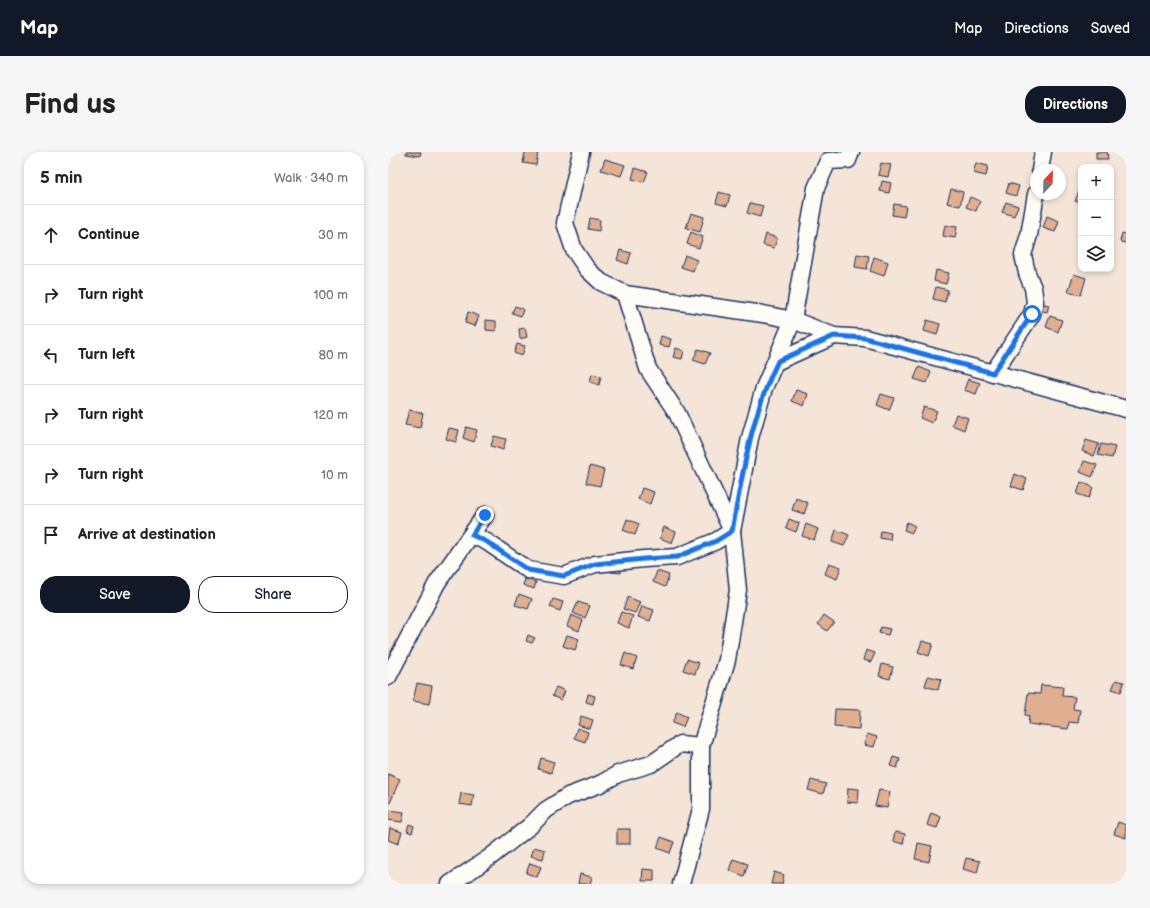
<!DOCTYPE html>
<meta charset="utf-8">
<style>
body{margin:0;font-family:"Balsamiq Sans",sans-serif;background:#f6f6f6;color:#222}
.controls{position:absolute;right:12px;top:12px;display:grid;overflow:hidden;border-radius:8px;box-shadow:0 2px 6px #0003}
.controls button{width:36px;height:36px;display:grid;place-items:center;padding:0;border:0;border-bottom:1px solid #e0e0e0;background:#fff;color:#222;font:20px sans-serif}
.compass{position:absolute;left:642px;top:12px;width:36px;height:36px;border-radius:50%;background:#fff;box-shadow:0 2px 6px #0003;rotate:22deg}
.stop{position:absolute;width:12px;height:12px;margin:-9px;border:3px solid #1a73e8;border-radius:50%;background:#fff}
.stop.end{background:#1a73e8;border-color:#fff;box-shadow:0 1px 4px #0008}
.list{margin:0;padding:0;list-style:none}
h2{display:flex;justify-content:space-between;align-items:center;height:52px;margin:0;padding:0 16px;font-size:17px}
h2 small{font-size:13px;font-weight:400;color:#767676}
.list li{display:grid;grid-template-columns:26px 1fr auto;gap:12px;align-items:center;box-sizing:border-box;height:60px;padding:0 16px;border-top:1px solid #e0e0e0}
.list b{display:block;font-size:15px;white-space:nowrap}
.list em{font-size:13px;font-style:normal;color:#767676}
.actions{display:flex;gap:8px;padding:12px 16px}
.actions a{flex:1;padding:9px 0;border:1px solid #111827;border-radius:16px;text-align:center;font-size:14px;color:#111827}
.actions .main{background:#111827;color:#fff}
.icon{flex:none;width:22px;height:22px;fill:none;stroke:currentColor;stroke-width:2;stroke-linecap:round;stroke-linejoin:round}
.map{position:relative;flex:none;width:738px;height:732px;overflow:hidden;border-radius:16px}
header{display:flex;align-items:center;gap:24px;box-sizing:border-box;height:56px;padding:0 20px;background:#111827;color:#fff}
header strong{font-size:19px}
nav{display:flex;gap:22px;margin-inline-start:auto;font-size:14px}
.intro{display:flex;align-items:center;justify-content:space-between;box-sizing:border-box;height:96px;padding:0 24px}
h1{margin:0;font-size:28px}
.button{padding:10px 18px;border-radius:16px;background:#111827;color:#fff;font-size:14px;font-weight:700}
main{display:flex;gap:24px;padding:0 24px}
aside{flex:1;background:#fff;border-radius:16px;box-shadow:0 2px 6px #0003}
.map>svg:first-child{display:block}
.building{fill:#e0af91;stroke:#1b2f5e}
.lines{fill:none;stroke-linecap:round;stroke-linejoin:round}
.minor-casing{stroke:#1b2f5e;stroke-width:19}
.minor{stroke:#fdfcf7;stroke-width:16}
.route{stroke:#1a73e8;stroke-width:5}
</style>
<header>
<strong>Map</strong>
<nav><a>Map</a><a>Directions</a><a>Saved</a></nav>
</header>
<div class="intro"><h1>Find us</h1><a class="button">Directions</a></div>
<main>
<aside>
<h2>5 min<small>Walk · 340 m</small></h2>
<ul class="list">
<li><svg class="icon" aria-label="ahead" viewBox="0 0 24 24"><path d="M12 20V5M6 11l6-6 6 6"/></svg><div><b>Continue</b></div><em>30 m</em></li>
<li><svg class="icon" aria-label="right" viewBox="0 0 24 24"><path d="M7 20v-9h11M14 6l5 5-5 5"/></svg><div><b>Turn right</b></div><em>100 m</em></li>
<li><svg class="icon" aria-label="left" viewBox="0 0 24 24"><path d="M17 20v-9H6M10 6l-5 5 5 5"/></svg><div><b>Turn left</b></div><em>80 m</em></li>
<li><svg class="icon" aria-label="right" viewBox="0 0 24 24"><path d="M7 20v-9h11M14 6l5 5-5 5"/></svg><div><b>Turn right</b></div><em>120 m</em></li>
<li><svg class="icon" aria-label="right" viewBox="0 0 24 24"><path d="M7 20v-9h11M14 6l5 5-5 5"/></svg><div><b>Turn right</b></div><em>10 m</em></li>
<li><svg class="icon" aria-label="arrive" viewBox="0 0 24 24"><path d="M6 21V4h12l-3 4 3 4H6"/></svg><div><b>Arrive at destination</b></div></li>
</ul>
<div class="actions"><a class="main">Save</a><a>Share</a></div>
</aside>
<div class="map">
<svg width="738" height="732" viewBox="0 0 738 732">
<rect width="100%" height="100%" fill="#f4e5d8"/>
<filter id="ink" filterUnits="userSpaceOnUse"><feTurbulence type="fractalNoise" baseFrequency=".025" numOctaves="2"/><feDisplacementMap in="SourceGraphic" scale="8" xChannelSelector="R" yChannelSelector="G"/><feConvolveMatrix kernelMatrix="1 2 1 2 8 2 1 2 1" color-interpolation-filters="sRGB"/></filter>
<g filter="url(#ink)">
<!-- building -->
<g class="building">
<polygon points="18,0 33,0 32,4 18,2"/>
<polygon points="137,0 150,0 148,13 135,11"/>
<polygon points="708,0 719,0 720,7 708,7"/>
<polygon points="217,7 237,13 233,24 213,18"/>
<polygon points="493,11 503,13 500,25 490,23"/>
<polygon points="588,11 600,14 598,24 585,21"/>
<polygon points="247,16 260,20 256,30 244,27"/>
<polygon points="494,29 503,31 501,41 492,39"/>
<polygon points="621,31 631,34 628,44 618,41"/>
<polygon points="563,37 575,40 572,54 559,51"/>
<polygon points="691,39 693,40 693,51 687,49"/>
<polygon points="331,40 342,43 339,54 328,51"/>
<polygon points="582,45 592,49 588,59 578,55"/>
<polygon points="618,50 630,54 626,64 614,60"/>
<polygon points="362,51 375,54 372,65 359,61"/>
<polygon points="506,52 518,54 516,65 504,63"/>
<polygon points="303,61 316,65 312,80 298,76"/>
<polygon points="659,64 671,69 667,80 655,76"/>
<polygon points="202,66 212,68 211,79 200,77"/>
<polygon points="557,73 569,75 567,86 555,84"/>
<polygon points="303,80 315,85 311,96 299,92"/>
<polygon points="734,81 738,82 738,91 732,90"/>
<polygon points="378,82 389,86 386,96 375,93"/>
<polygon points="232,98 243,101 240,112 229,108"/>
<polygon points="469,102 481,104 479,117 467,115"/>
<polygon points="297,103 309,108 305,119 293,115"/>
<polygon points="486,105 500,110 496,124 482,119"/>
<polygon points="548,118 561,121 558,132 546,129"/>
<polygon points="686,122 698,126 693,143 680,139"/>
<polygon points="548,135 560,138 557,150 545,147"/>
<polygon points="652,151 661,153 659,160 650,158"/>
<polygon points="127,154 135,157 133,164 124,161"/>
<polygon points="80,160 91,164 87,174 77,171"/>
<polygon points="662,164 674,168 670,180 658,175"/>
<polygon points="98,168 108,169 108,179 98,178"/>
<polygon points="539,168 552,172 549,183 536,179"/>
<polygon points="137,176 139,185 132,187 131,177"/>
<polygon points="273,184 283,187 281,195 271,193"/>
<polygon points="129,192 137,194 134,204 126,201"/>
<polygon points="288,196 296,199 294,207 285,205"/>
<polygon points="310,197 322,201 317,212 305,208"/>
<polygon points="531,215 543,220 539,231 526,227"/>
<polygon points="204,222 213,224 211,233 202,230"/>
<polygon points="580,227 592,231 588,242 576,238"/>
<polygon points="408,238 420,242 416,254 404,249"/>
<polygon points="493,242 506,246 501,258 489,253"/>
<polygon points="536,255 549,259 544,271 532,266"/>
<polygon points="21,258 35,261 32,276 17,273"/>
<polygon points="568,262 580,266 576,278 564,273"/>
<polygon points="78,275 89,278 86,290 75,286"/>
<polygon points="61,276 71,278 68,290 58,287"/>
<polygon points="106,284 118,287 115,298 103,294"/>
<polygon points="698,288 711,292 706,304 694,299"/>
<polygon points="713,292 727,295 724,306 710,303"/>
<polygon points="696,309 709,313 704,325 692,320"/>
<polygon points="202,314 216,318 212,334 198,331"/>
<polygon points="627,322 639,327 635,338 623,334"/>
<polygon points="693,330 705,335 701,346 689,342"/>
<polygon points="254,336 266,340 262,352 250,347"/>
<polygon points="408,346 420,351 416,362 404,358"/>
<polygon points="239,367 251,372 247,383 235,378"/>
<polygon points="401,367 411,371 408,380 398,376"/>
<polygon points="519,370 527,374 524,381 516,378"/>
<polygon points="418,372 430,377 426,388 414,384"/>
<polygon points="276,375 288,380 284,391 272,386"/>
<polygon points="448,378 461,383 456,394 444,390"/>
<polygon points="493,379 503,381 502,388 492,386"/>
<polygon points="441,411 453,415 449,427 437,422"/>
<polygon points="223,413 233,414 233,421 222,420"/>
<polygon points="269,419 281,423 277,435 265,430"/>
<polygon points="137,427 148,430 146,437 135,433"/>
<polygon points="131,442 144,447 140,457 127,453"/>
<polygon points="240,445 252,450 247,461 235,457"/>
<polygon points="165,447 175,450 172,459 162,455"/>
<polygon points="190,450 202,454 197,466 185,461"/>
<polygon points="254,454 266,458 262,469 250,465"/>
<polygon points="233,460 245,464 241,476 229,471"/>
<polygon points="183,463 195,468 191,479 179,474"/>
<polygon points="436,463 446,470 439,479 430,472"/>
<polygon points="493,475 502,477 500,483 491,481"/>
<polygon points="140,483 147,486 144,491 138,489"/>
<polygon points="179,483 191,487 187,498 175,494"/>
<polygon points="534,489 545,492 541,504 530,500"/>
<polygon points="478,498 487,501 483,510 475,508"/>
<polygon points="237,501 249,506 245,517 233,513"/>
<polygon points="299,507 311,511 307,522 295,518"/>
<polygon points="494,512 505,515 502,527 491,524"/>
<polygon points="540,524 553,527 550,538 537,534"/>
<polygon points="728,528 736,530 733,540 724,537"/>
<polygon points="29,531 44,534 41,552 25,549"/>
<polygon points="653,533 675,535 674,544 687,545 685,557 692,558 690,571 681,570 680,577 640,572 641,564 637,563 640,541 652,542"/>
<polygon points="168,535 177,539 173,548 164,544"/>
<polygon points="200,542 207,544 205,552 198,550"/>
<polygon points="447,557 472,558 471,577 446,575"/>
<polygon points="289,560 299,565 295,575 284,571"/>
<polygon points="193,564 205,568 202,577 190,573"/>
<polygon points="189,576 200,580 197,590 186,586"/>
<polygon points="479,582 489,585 486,595 476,593"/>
<polygon points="505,605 512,607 509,616 502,614"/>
<polygon points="153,606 166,610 163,621 150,617"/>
<polygon points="0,622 12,627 2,651 0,651"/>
<polygon points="423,628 438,632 435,642 420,638"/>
<polygon points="460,636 471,637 470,651 459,650"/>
<polygon points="491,638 502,640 499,656 487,654"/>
<polygon points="73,641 86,643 84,654 71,652"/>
<polygon points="1,658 16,660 14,670 0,668"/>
<polygon points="543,661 553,665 549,676 539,673"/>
<polygon points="730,670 738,673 738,686 726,682"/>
<polygon points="21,672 26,674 24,681 19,679"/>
<polygon points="2,676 14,680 10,692 0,688"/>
<rect x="229" y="677" width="13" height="15"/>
<polygon points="507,680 517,682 515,692 505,689"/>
<polygon points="273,685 286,690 282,701 269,696"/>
<polygon points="530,691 544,694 541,710 527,707"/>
<polygon points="146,695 157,698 155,707 143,704"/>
<polygon points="578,706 592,709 589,721 575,717"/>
<polygon points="345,707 360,712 356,724 341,718"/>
<polygon points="142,711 153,715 149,725 138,721"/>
<polygon points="255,717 266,718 266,729 254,729"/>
<polygon points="386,720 396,723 394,732 383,732"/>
<polygon points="192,722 204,725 202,732 190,732"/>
</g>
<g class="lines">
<!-- minor casing -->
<g class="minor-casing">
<g id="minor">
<polyline points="652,18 655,0"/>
<polyline points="237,142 375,162 405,168 428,36 440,9 460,8 463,0"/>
<polyline points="390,209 446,184"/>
<polyline points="605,221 644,162 647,150 645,136 639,121 635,103 641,83 648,42"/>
<polyline points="84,383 99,390 140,418 176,424 207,412 256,407 289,405 328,389 344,379 289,261 260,217 237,142 213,130 199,117 186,98 177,71 193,0"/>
<polyline points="0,525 49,431 97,363"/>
<polyline points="62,732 101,706 142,674 158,658 180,644 212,632 230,622 263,612 292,592 313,594"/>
<polyline points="293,732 313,657 313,594 339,508 350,438 344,379 362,286 376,236 405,168 446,184 477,186 738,257"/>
</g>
</g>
<!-- minor -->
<use href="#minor" class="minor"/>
</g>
</g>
<g class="lines" filter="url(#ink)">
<!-- route -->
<path class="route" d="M 97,363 L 84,383 L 99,390 L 140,418 L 176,424 L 207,412 L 256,407 L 289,405 L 328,389 L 344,379 C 355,320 363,263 390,209 L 446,184 L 477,186 L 605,221 L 644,162"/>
</g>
</svg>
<div class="controls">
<button>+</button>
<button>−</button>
<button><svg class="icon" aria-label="layers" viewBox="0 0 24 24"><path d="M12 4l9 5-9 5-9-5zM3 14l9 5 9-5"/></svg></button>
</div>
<svg class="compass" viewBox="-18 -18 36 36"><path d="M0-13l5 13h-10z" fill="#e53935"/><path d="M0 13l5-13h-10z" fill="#767676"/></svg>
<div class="stop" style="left:644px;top:162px"></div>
<div class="stop end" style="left:97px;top:363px"></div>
</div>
</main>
